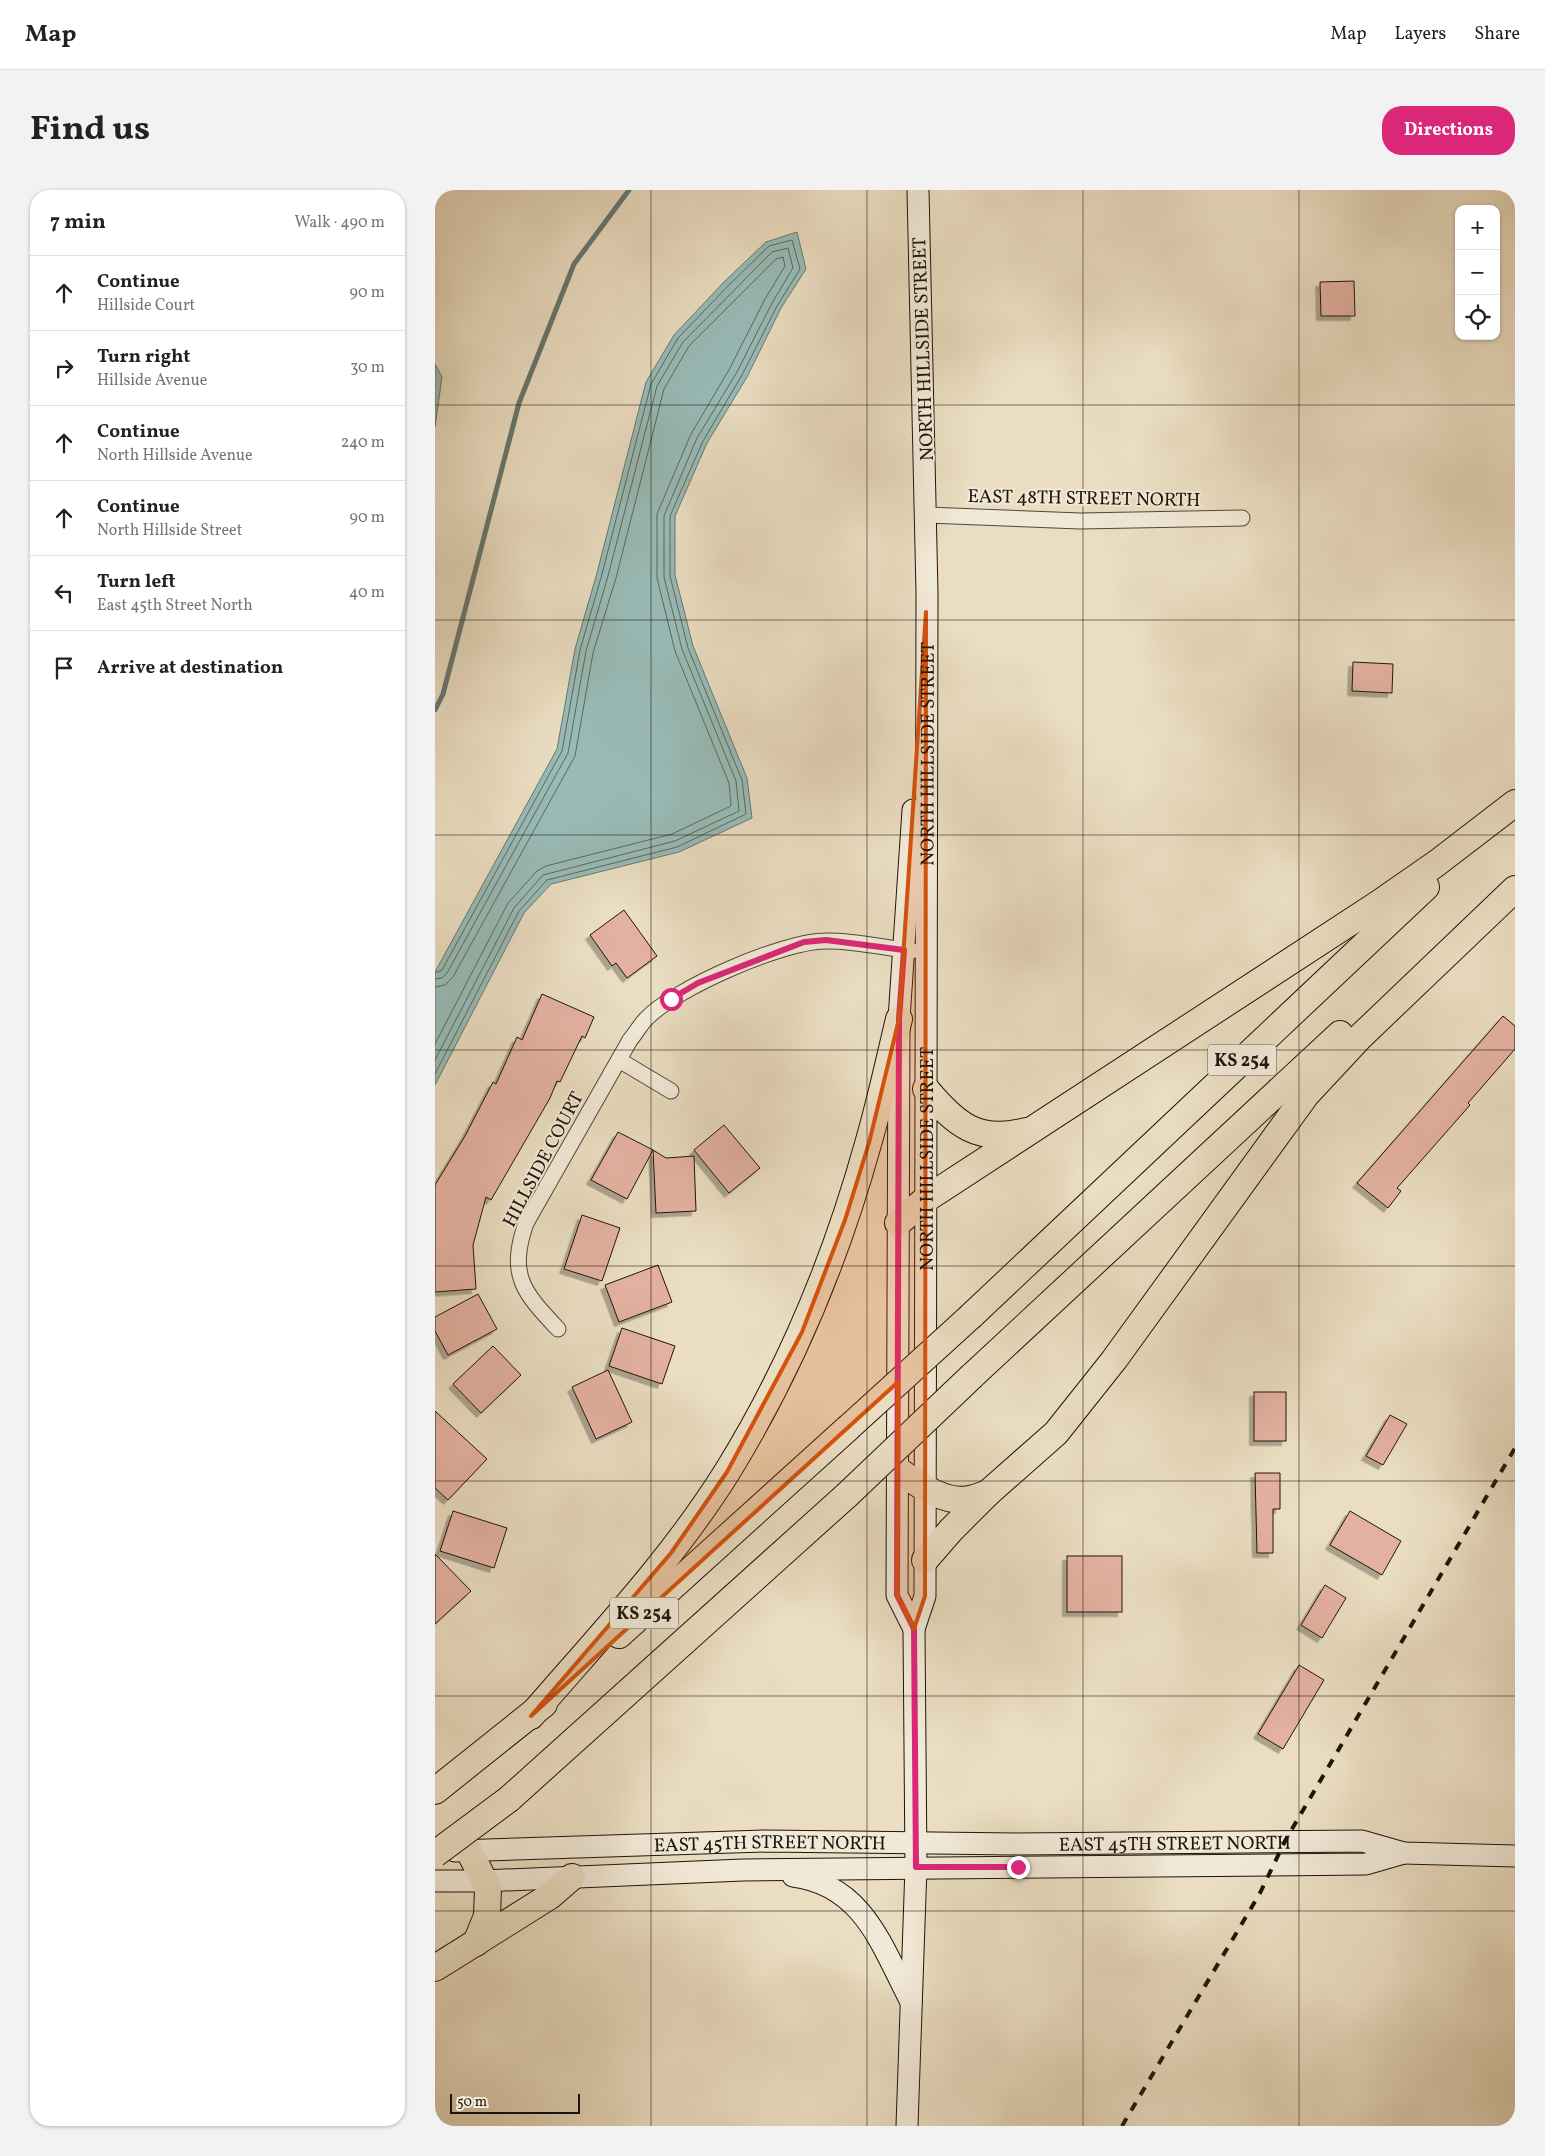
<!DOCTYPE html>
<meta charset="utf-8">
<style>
body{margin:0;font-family:Vollkorn,serif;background:#f2f2f2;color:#222}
.controls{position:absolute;right:15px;top:15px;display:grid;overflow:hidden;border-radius:10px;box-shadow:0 1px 4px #0004}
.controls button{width:45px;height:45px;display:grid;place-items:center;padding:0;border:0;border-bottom:1px solid #e0e0e0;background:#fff;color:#222;font:25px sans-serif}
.scale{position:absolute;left:15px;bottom:12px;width:130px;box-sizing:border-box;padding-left:5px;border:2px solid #1e140a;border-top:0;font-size:14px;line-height:18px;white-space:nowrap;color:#1e140a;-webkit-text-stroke:4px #f1e9d7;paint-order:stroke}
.stop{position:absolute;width:15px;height:15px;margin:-11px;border:4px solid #db2777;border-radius:50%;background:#fff}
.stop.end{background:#db2777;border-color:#fff;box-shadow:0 1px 5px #0008}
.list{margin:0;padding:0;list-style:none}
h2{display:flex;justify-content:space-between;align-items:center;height:65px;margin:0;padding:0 20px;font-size:21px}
h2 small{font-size:16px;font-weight:400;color:#767676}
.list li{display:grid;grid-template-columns:32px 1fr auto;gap:15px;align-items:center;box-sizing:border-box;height:75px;padding:0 20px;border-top:1px solid #e0e0e0}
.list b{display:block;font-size:19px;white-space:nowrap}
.list p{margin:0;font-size:16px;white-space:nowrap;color:#767676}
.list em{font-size:16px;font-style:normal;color:#767676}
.icon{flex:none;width:28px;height:28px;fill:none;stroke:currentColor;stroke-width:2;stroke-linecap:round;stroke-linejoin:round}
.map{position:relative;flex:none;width:1080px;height:1936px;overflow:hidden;border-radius:20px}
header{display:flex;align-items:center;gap:30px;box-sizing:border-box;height:70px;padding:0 25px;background:#fff;border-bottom:1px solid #e0e0e0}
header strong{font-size:24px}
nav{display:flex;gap:28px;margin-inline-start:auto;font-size:18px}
.intro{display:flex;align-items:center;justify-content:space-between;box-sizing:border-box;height:120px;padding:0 30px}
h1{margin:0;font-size:35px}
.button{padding:12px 22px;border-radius:20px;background:#db2777;color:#fff;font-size:18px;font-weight:700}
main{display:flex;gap:30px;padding:0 30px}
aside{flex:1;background:#fff;border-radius:20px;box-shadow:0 1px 4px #0004}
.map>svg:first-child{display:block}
.water{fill:#98bbb6;stroke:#677871}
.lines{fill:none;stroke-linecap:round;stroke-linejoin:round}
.shore{stroke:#5b6860;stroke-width:1}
.stream{stroke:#677871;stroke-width:5}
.building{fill:#e4b1a1;stroke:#1e140a;filter:url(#shadow)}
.street-casing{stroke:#514638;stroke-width:17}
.secondary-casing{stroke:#1e140a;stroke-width:23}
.highway-casing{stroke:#1e140a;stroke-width:28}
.street{stroke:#f1e9d7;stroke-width:15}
.secondary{stroke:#f1e9d7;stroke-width:21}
.highway{stroke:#eaddc1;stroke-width:26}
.rail{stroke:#1e140a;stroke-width:4;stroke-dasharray:9 9;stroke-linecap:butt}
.highway-bridge-casing{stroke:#1e140a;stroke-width:28;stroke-linecap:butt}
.highway-bridge{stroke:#eaddc1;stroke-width:26}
.route{stroke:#db2777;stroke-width:6}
.marked{fill:#d4520c;fill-opacity:0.2;stroke:#d4520c;stroke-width:4;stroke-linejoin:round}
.grid{fill:none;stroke:#1e140a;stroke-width:1;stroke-opacity:0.55}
.labels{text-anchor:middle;stroke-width:4;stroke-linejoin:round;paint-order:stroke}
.shield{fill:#f1e9d7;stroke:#5d5448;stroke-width:1}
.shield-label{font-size:18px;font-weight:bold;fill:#1e140a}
.street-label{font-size:19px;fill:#1e140a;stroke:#f1e9d7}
</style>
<header>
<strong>Map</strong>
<nav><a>Map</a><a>Layers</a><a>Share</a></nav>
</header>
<div class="intro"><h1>Find us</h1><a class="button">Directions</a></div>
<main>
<aside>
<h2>7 min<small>Walk · 490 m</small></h2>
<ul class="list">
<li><svg class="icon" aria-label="ahead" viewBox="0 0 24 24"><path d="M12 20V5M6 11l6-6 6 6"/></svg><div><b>Continue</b><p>Hillside Court</p></div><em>90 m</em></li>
<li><svg class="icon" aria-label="right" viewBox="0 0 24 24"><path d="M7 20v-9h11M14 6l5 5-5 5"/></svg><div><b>Turn right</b><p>Hillside Avenue</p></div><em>30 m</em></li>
<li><svg class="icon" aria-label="ahead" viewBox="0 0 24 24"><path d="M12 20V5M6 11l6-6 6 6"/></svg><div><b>Continue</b><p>North Hillside Avenue</p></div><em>240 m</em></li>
<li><svg class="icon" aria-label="ahead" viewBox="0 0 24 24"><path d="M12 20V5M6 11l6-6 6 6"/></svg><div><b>Continue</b><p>North Hillside Street</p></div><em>90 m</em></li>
<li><svg class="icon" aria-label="left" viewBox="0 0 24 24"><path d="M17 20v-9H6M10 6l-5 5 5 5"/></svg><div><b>Turn left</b><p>East 45th Street North</p></div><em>40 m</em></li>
<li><svg class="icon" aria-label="arrive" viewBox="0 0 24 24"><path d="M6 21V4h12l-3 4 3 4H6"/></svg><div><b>Arrive at destination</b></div></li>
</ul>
</aside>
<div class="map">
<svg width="1080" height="1936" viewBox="0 0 1080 1936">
<defs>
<filter id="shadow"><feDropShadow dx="-4.5" dy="4.5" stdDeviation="0" flood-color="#0004"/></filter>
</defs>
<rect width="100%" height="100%" fill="#eaddc1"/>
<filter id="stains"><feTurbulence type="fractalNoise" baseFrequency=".004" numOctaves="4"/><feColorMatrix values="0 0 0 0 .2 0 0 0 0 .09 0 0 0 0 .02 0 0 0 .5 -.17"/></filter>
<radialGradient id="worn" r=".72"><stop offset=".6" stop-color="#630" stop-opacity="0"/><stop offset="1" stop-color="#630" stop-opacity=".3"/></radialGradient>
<!-- water -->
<g class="water">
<polygon points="362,42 371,79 346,118 312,187 272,253 240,326 240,385 258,456 312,588 317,628 244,662 116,694 89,723 0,895 0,782 122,559 140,459 162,383 211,192 239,145 290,91 331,52"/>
<polygon points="0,174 7,187 0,237"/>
</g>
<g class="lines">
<!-- shore -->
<g class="shore">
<polyline points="0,783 7,780 127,561 145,460 167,384 216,194 243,148 294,95 334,56 357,50 365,79 342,116 307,185 268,251 235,326 235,386 253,458 307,590 311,624 242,657 112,690 84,721 0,884"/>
<polyline points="0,789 7,788 12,783 133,563 151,461 173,386 222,196 248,152 337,62 353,58 358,78 337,113 302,182 262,248 229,326 229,387 247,459 301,591 304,621 240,651 108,685 79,718 0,870"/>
<polyline points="0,797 10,795 18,787 140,566 158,463 181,388 229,199 254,156 341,69 348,67 350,76 330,109 295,178 256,244 222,324 222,388 240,461 294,593 296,616 237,644 111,676 102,681 73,713 0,854"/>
</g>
<!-- stream -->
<polyline class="stream" points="0,520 8,504 84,213 139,74 194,0"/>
</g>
<!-- building -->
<g class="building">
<polygon points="919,91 920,126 886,126 885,92"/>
<polygon points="918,472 958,474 957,503 917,501"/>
<polygon points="189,720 222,766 192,788 181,773 177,776 155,745"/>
<polygon points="107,804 159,827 150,848 147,846 125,892 122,891 115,908 56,1010 51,1007 38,1055 41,1099 0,1102 0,995 30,946 58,892 61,894 82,847 87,850"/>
<polygon points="1068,826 1080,836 1080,859 1033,913 1035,915 962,998 966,1001 953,1018 922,993"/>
<polygon points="289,935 325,978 294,1003 259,960"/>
<polygon points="183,942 218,960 192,1009 156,990"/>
<polygon points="218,960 231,968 259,966 261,1021 221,1023"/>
<polygon points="147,1025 185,1038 167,1091 129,1079"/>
<polygon points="223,1075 237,1112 184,1132 170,1095"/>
<polygon points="43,1104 62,1139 13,1165 0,1141 0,1127"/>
<polygon points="187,1138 240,1156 227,1194 174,1176"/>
<polygon points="58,1156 86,1185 46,1223 18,1194"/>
<polygon points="173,1180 197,1232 161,1249 137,1197"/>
<rect x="819" y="1202" width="32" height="49"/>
<polygon points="0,1221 52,1269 13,1310 0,1298"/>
<polygon points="955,1225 972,1234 948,1275 931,1266"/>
<polygon points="820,1283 845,1283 845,1319 838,1319 838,1363 822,1363"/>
<polygon points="18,1321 72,1338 59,1378 5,1361"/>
<polygon points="915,1321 966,1351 947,1385 895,1355"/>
<polygon points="0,1364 36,1401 0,1434"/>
<rect x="632" y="1366" width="55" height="56"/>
<polygon points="890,1395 911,1408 887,1448 866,1435"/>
<polygon points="864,1475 889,1490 848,1559 823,1544"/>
</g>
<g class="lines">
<!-- street casing -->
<g class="street-casing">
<g id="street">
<polyline points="492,325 645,331 807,328"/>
<polyline points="184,870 236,901"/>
<path d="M 123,1139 C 88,1102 73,1085 91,1033 L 195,850 C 201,843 205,835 211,829 C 240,798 349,751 390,751 C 418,750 449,758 477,761"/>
</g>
</g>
<!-- secondary casing -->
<g class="secondary-casing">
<g id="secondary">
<polyline points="478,620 464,829 462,1405 479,1439"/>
<path id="s1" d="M 20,1661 L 331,1651 L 582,1654 L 927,1651 L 969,1663 L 1080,1666"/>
<path d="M 358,1686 C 429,1695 447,1757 476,1812"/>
<polyline points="0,1691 48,1691 308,1680 931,1674 969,1663"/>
<path id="s2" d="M 472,1936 L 481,1677 L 479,1439 L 490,1406 L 492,403 L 483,0"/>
</g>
</g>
<!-- highway casing -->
<g class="highway-casing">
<g id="highway">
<path d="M 491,899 C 520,934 543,954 591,941"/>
<polyline points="463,1033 491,1009 943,714 1002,673 1080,613"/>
<polyline points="536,1126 991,697"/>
<polyline points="537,1186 905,844"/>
<path d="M 464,1281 C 483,1294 509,1314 534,1309 C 541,1308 547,1305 553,1303"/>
<polyline points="490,1370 516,1340 553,1303 621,1243 679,1170 871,905 926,846 1080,699"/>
<polyline points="184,1445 413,1238"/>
<path d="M 96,1526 C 164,1447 237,1370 292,1282 C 355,1180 401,1069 433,954 C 445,913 454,871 464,829"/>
<polyline points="0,1601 109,1514"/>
<polyline points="74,1609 412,1305"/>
<polyline points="34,1661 53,1698 52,1726 41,1753"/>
<polyline points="0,1778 115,1706 137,1687"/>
</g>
</g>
<!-- street -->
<use href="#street" class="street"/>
<!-- secondary -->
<use href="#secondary" class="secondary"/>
<!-- highway -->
<use href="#highway" class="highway"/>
<!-- rail -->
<polyline class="rail" points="687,1936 825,1703 850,1651 1080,1258"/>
<!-- highway-bridge casing -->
<g class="highway-bridge-casing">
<g id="highway-bridge">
<polyline points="413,1238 536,1126"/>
<polyline points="412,1305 537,1186"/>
<polyline points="0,1664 74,1609"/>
</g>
</g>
<!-- highway-bridge -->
<use href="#highway-bridge" class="highway-bridge"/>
</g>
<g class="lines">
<!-- route -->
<polyline class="route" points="236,809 263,793 369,752 391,750 469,760 464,829 462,1405 479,1439 481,1677 583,1677"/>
</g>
<!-- marked area -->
<path class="marked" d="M 491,422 L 490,1406 L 479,1439 L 462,1405 L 463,1192 L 96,1526 L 236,1363 L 292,1282 L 367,1142 L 410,1030 L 434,953 L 464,829 Z"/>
<!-- grid -->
<path class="grid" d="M 216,0 L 216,1936M 432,0 L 432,1936M 648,0 L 648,1936M 864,0 L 864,1936M 0,215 L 1080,215M 0,430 L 1080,430M 0,645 L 1080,645M 0,860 L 1080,860M 0,1076 L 1080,1076M 0,1291 L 1080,1291M 0,1506 L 1080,1506M 0,1721 L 1080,1721"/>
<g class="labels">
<!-- shield labels -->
<g class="shield">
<rect x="773" y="854.5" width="68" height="31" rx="4"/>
<rect x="175" y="1407.5" width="68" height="31" rx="4"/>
</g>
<g class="shield-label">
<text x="807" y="876">KS 254</text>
<text x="209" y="1429">KS 254</text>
</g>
<!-- street labels -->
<g class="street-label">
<text transform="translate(487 159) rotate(-92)" y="7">NORTH HILLSIDE STREET</text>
<text transform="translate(649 307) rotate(1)" y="7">EAST 48TH STREET NORTH</text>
<text dy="7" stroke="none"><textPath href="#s2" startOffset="1374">NORTH HILLSIDE STREET</textPath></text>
<text transform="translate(107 969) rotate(-62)" y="7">HILLSIDE COURT</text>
<text dy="7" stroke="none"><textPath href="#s2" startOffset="969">NORTH HILLSIDE STREET</textPath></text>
<text dy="7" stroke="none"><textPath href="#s1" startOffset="720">EAST 45TH STREET NORTH</textPath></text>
<text dy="7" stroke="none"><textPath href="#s1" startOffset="315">EAST 45TH STREET NORTH</textPath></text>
</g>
</g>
<rect width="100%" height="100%" filter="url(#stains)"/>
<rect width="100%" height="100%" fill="url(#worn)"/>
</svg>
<div class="controls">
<button>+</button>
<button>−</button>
<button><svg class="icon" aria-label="locate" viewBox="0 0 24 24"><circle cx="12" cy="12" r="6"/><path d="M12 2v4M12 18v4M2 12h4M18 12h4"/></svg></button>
</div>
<div class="scale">50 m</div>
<div class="stop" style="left:236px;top:809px"></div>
<div class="stop end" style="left:583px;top:1677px"></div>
</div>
</main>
